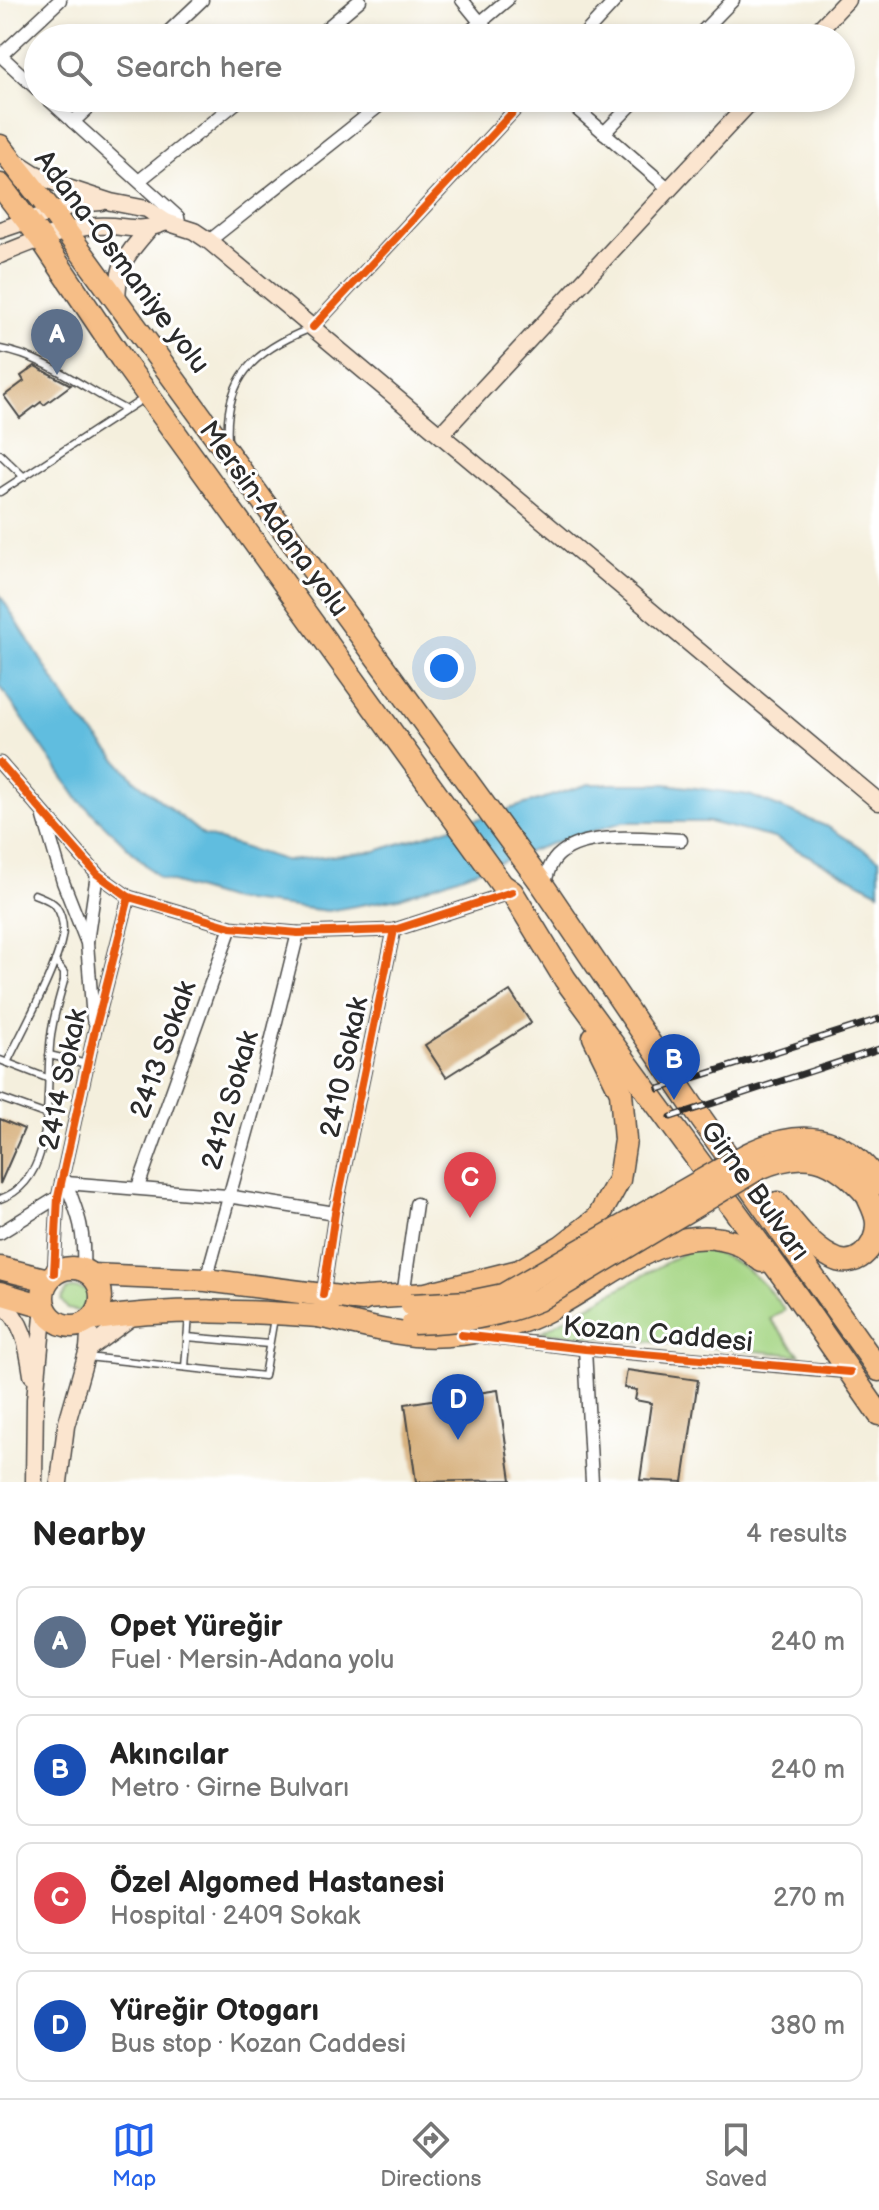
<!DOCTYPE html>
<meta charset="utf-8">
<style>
body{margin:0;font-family:"Balsamiq Sans",sans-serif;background:#f2f2f2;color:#222}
.you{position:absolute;left:444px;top:668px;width:28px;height:28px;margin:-20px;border:6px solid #fff;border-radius:50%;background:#1a73e8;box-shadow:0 0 0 12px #1a73e833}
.badge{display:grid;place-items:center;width:52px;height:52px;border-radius:50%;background:#2563eb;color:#fff;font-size:26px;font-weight:700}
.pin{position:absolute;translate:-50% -66px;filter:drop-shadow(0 2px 4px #0008)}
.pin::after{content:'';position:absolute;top:42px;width:28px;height:24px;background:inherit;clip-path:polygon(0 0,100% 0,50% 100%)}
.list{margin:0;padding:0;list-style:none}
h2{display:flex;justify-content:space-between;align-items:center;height:104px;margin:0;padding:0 32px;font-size:34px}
h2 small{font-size:26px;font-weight:400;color:#767676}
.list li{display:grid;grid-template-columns:52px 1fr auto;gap:24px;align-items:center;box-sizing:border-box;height:112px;margin:0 16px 16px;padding:0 16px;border:2px solid #e0e0e0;border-radius:16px}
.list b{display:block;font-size:30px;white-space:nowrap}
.list p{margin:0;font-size:26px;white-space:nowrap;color:#767676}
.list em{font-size:26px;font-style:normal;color:#767676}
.icon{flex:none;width:44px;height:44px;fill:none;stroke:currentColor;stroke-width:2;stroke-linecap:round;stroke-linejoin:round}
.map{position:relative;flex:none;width:879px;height:1482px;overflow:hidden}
.search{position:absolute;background:#fff;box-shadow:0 4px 12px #0003;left:24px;right:24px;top:24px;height:88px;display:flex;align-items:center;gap:20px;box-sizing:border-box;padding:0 28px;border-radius:44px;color:#767676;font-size:30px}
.sheet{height:616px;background:#fff}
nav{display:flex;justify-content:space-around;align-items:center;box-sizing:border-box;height:112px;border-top:2px solid #e0e0e0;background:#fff;font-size:22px;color:#767676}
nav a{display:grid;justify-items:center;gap:4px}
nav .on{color:#2563eb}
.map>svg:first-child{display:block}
.green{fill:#a6d685;stroke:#688058;stroke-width:2}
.water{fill:#61bddf;stroke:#467485;stroke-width:2}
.building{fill:#d7b17e}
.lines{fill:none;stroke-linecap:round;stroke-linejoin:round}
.lane-casing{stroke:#494846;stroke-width:9}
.street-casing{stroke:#494846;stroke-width:15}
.secondary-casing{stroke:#494846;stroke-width:19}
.highway-casing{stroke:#494846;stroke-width:25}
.lane{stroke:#fff;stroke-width:6}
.street{stroke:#fff;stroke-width:12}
.secondary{stroke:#fbe5cf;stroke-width:16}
.highway{stroke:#f6be87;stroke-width:22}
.rail-casing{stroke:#2b2b2b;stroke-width:7}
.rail{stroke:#fff;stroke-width:4;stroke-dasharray:12;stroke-linecap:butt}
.highway-bridge-casing{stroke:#494846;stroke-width:25;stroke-linecap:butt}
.highway-bridge{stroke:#f6be87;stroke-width:22}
.cycleway-casing{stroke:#fff;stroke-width:13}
.cycleway{stroke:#e8590c;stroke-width:8}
.labels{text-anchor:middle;stroke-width:6;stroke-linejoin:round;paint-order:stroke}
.street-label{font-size:28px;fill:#2b2b2b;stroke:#fff}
</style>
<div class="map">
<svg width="879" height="1482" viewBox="0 0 879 1482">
<rect width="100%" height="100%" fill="#fff"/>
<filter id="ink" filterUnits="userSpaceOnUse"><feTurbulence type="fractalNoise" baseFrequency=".0125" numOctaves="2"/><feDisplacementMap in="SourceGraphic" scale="16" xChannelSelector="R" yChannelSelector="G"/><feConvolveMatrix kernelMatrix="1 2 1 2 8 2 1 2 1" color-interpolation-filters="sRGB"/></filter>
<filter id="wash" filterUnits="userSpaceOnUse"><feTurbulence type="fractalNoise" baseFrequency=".006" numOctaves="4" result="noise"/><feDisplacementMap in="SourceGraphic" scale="32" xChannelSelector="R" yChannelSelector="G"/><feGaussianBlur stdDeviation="1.8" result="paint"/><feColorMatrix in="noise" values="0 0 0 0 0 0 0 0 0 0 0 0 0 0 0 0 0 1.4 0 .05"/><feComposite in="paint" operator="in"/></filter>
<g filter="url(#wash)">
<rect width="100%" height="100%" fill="#f4efdd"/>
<!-- green -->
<g class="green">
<path d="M 696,1246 C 741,1261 756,1272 785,1310 L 770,1319 L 800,1355 L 541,1332 Z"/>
<path d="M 75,1288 C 85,1290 91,1290 93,1301 L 82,1312 L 68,1309 L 61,1300 L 66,1290 Z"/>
</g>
<!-- water -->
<polygon class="water" points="0,595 74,712 135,780 203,835 287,861 376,851 589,784 665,784 749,795 828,827 879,859 879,892 774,838 709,822 623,822 556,842 399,898 328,911 227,899 159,878 78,799 0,686"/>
<g id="blocks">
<!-- building -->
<g class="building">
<polygon points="35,366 71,385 44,405 41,402 20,418 4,396 24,381 21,376"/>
<polygon points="510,991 531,1023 446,1077 425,1045"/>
<polygon points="0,1119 24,1129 0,1184"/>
<polygon points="627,1370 698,1380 683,1482 640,1480 651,1403 635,1400 637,1390 624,1388"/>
<polygon points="498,1390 511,1480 416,1482 405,1404"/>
</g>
</g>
</g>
<g filter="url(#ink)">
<use href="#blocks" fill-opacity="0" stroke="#494846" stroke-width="2"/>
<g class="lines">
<!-- lane casing -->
<g class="lane-casing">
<g id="lane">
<path d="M 0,349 C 46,357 85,389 126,410 L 143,399"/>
<path d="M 228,441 C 224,378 254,351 309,329"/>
<polyline points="0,454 24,477"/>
<polyline points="0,492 126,410"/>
<polyline points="49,1055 87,1064"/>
<polyline points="0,1060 47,1078"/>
<path d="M 7,1063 C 21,1033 62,960 63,930 C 63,922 60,912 56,906 C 51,900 41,897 34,894"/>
<polyline points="0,1098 47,1115"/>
<path d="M 0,1199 C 60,1179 44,1085 51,1036 C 53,1018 59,999 64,981 L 64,973 L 55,961"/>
<polyline points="187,1337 269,1344"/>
<polyline points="87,1357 264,1376 274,1318"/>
<polyline points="185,1367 189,1315"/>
</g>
</g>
<!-- street casing -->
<g class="street-casing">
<g id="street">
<polyline points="462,0 493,38"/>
<polyline points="162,38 202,0"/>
<polyline points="315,38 360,0"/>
<polyline points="462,38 507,0"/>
<polyline points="581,38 616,0"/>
<polyline points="696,38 733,0"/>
<polyline points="0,55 38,90"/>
<polyline points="0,56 60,0"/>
<polyline points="47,98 178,217 179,224"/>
<polyline points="564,98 668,188"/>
<polyline points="73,122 99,98"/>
<polyline points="604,133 638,98"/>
<polyline points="140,180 242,98"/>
<polyline points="209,241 389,98"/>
<polyline points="313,327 526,98"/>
<polyline points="0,763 97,874 129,897 231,927 298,933 394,930 512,892"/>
<polyline points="44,817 63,882 87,943 93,1020"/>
<path d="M 544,887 C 547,874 550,861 561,853 C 588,831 647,839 681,840"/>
<polyline points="87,942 97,874"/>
<path d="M 65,1180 C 79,1216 85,1230 83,1270"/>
<polyline points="66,1183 227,1196 335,1213"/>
<polyline points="138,1187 231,927"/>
<polyline points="0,1233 58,1197"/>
<polyline points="54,1273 58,1197 94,1034 129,897"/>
<polyline points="206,1280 261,1082 298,933"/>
<polyline points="323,1295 335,1213 394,930"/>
<polyline points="403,1296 416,1204"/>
<polyline points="485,1337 585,1349 848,1372"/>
<polyline points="585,1349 592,1482"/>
</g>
</g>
<!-- secondary casing -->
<g class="secondary-casing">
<g id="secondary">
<polyline points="811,38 847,0"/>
<polyline points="20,164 34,173 65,187 111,202 147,209 166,222 194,231 209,241 879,802"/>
<polyline points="0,230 76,204 101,202"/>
<path d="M 0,255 C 29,243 65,228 97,226 C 126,224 137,235 166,222"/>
<path d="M 117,302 C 118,263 124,258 149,229"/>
<polyline points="441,434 754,98"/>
<path d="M 0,1302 C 24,1320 28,1348 32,1375"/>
<polyline points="88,1349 132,1317"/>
<polyline points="34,1482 35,1399 44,1306"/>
<polyline points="59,1482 66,1426 88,1349 90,1320"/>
</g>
</g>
<!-- highway casing -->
<g class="highway-casing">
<g id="highway">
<polyline points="0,146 52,212 544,887 693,1107 879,1370"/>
<polyline points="0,185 42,240 121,358 502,885 512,892 565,979 785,1279 879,1414"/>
<path d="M 777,1203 C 792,1221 809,1246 831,1257 C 854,1271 877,1249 877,1224 C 877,1214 871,1204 867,1195"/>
<circle cx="72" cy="1297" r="29"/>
<polyline points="0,1268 48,1280"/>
<polyline points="92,1275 206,1280 363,1300"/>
<polyline points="0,1293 44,1306"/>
<polyline points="351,1299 426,1294 519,1271 562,1246 598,1218 619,1180 625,1140 621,1092 594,1037"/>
<path d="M 318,1316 C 349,1322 382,1332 414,1335 C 446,1338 478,1332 510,1325 C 585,1307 657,1212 738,1244 C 747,1247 755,1256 762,1261"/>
<path d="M 90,1320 C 172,1307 250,1311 332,1317"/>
</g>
</g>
<!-- lane -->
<use href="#lane" class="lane"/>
<!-- street -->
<use href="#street" class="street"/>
<!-- secondary -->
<use href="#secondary" class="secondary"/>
<!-- highway -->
<use href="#highway" class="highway"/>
<!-- rail casing -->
<g class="rail-casing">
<g id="rail">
<polyline points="659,1089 879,1019"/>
<polyline points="671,1117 879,1049"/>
</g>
</g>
<!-- rail -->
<use href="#rail" class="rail"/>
<!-- highway-bridge casing -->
<g class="highway-bridge-casing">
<g id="highway-bridge">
<path d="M 412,1305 L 469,1302 L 503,1295 L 746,1155 C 800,1128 842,1133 879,1183"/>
<path d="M 413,1323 C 457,1322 497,1317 538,1300 L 757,1169 C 805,1148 832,1155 867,1195"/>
</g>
</g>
<!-- highway-bridge -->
<use href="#highway-bridge" class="highway-bridge"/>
<!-- cycleway casing -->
<g class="cycleway-casing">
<g id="cycleway">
<polyline points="313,327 526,98"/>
<polyline points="0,763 97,874 129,897 231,927 298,933 394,930 512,892"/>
<polyline points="54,1273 58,1197 94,1034 129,897"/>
<polyline points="323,1295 335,1213 394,930"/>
<polyline points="461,1335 585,1349 850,1372"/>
</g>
</g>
<!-- cycleway -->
<use href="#cycleway" class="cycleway"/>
</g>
</g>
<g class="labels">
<!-- street labels -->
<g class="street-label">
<text transform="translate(123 261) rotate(53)" y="10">Adana-Osmaniye yolu</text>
<text transform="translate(275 518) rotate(54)" y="10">Mersin-Adana yolu</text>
<text transform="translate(162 1049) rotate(-70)" y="10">2413 Sokak</text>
<text transform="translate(343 1067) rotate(-78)" y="10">2410 Sokak</text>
<text transform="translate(62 1079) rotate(-78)" y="10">2414 Sokak</text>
<text transform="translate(229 1100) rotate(-74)" y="10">2412 Sokak</text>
<text transform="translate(756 1190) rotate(54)" y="10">Girne Bulvarı</text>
<text transform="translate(658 1333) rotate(5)" y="10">Kozan Caddesi</text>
</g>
</g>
</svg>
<div class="you"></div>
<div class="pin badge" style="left:57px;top:375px;background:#5c6f8a">A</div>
<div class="pin badge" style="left:674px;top:1100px;background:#1a4fb4">B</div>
<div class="pin badge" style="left:470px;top:1218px;background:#e0444e">C</div>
<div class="pin badge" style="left:458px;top:1440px;background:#1a4fb4">D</div>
<div class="search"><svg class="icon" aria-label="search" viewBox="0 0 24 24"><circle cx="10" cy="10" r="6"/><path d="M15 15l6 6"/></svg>Search here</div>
</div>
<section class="sheet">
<h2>Nearby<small>4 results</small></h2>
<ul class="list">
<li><span class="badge" style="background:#5c6f8a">A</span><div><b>Opet Yüreğir</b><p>Fuel · Mersin-Adana yolu</p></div><em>240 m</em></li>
<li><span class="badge" style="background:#1a4fb4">B</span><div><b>Akıncılar</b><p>Metro · Girne Bulvarı</p></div><em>240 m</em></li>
<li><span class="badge" style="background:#e0444e">C</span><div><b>Özel Algomed Hastanesi</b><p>Hospital · 2409 Sokak</p></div><em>270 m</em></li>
<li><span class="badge" style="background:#1a4fb4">D</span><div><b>Yüreğir Otogarı</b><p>Bus stop · Kozan Caddesi</p></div><em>380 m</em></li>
</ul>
</section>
<nav>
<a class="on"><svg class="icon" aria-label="map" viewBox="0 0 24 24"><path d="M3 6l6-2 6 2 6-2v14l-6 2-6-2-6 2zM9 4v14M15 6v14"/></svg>Map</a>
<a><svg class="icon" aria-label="directions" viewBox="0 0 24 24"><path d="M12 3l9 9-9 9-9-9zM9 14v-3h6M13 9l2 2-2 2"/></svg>Directions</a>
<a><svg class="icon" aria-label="saved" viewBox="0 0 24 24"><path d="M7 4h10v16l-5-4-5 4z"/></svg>Saved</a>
</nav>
